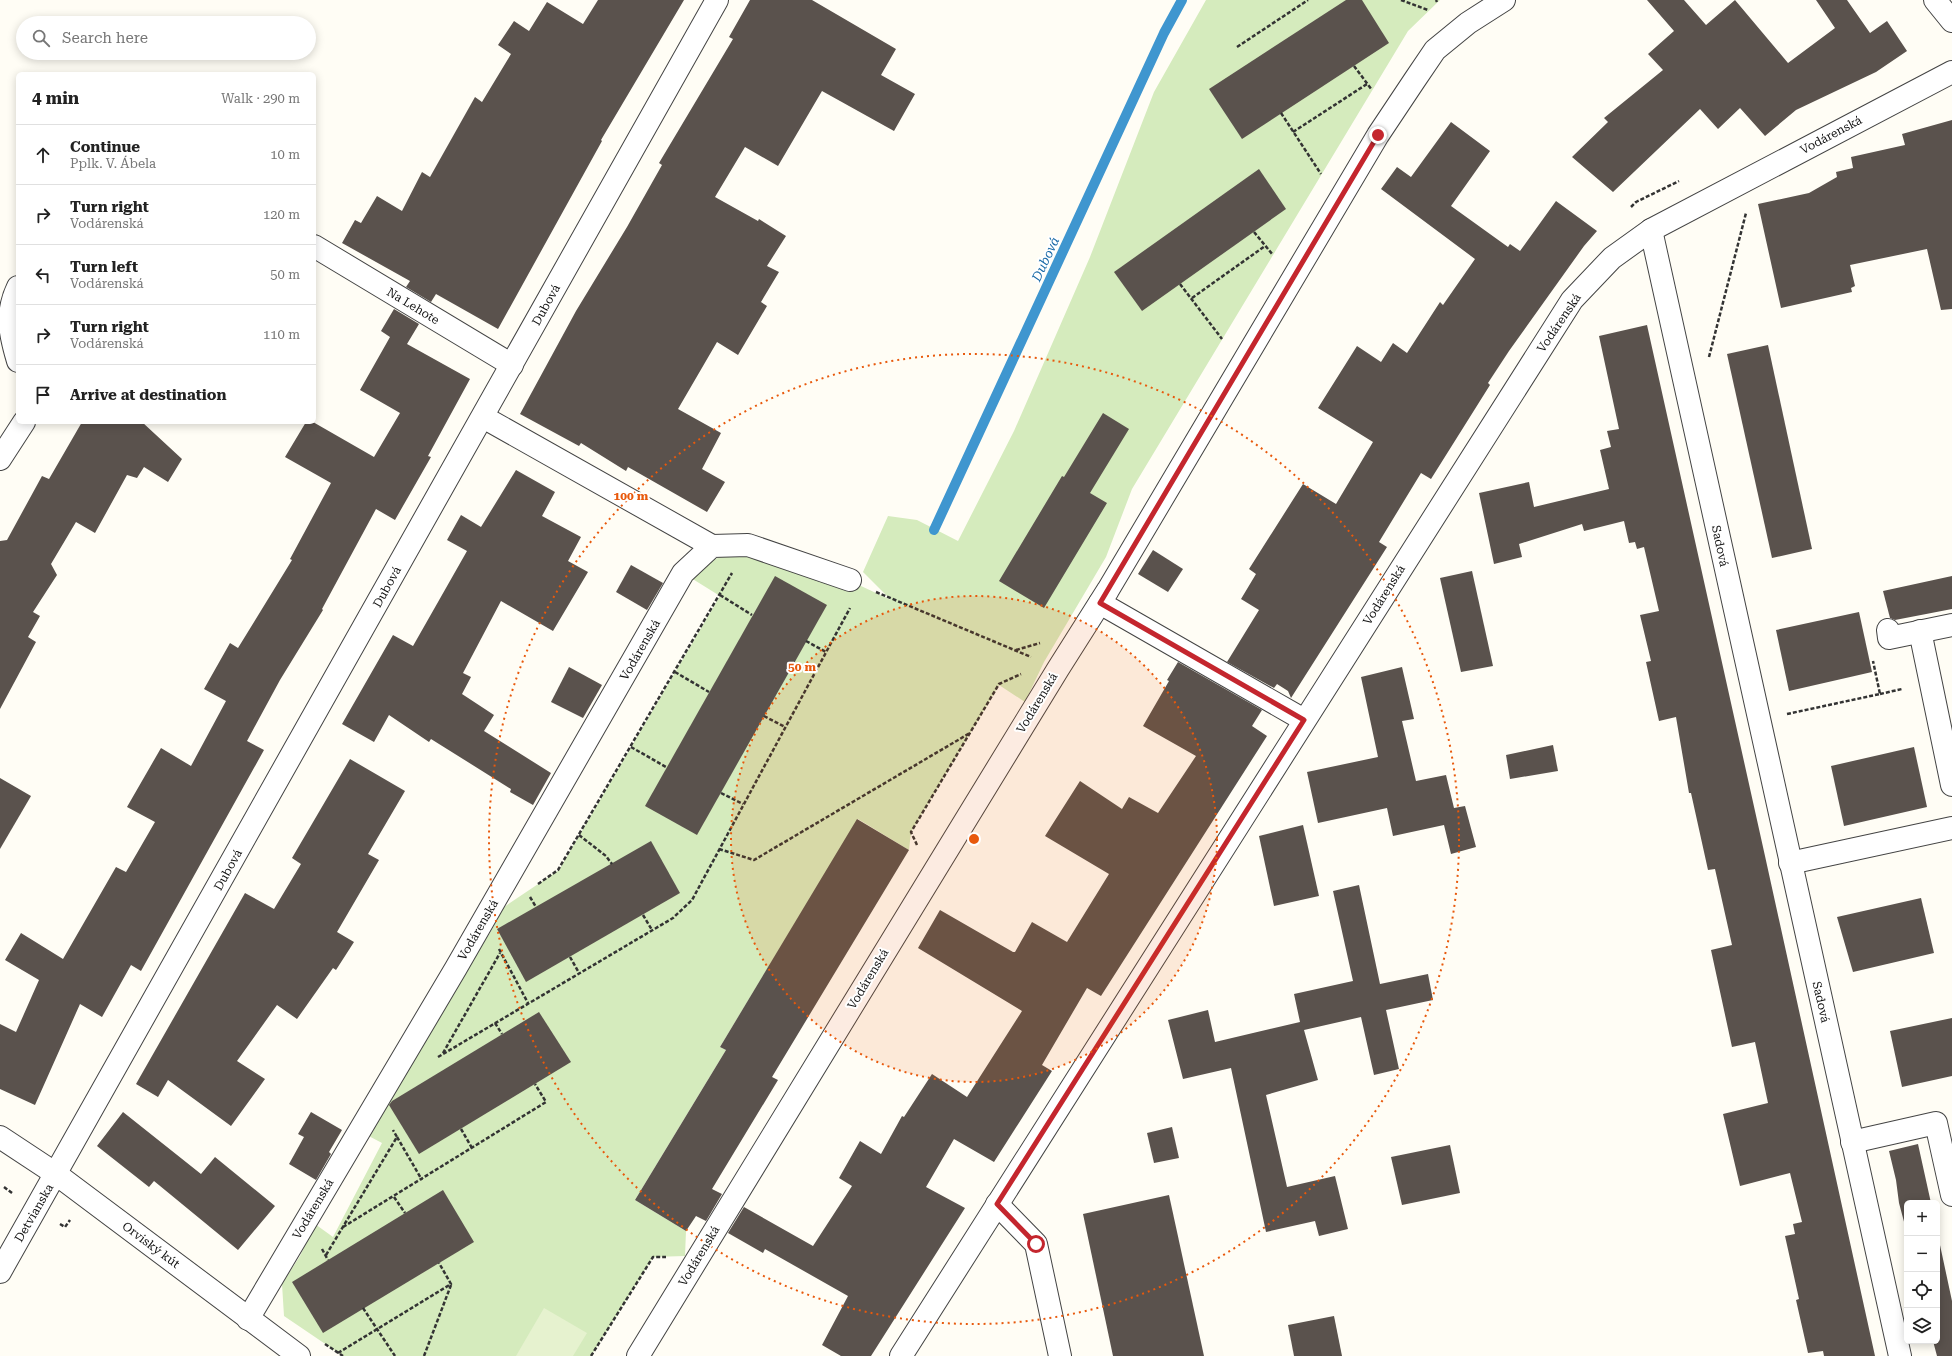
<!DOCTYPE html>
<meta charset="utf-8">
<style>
body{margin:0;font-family:"Roboto Serif",serif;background:#f2f2f2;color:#222}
.controls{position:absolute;right:12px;bottom:12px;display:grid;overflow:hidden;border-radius:6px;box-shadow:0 2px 10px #0003}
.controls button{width:36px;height:36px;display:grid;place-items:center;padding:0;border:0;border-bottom:1px solid #e0e0e0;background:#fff;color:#222;font:20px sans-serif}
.stop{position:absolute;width:12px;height:12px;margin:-9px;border:3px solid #c4262e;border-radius:50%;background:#fff}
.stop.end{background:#c4262e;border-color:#fff;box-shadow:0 1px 4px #0008}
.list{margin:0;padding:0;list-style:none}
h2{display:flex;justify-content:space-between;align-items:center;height:52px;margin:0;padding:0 16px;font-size:17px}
h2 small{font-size:13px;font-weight:400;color:#767676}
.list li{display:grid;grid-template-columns:26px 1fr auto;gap:12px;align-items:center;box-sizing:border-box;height:60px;padding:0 16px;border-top:1px solid #e0e0e0}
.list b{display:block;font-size:15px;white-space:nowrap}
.list p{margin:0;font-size:13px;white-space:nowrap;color:#767676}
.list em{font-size:13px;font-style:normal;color:#767676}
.icon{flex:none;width:22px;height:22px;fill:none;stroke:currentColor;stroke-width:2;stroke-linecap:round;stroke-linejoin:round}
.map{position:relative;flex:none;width:1952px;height:1356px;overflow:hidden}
.search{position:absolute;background:#fff;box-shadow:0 2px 10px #0003;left:16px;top:16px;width:300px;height:44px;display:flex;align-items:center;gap:10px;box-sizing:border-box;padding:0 14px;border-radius:22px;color:#767676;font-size:15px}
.panel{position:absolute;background:#fff;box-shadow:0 2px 10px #0003;left:16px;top:72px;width:300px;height:352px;border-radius:6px}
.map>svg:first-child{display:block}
.green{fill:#d5ebbd}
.pitch{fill:#e6f2cf}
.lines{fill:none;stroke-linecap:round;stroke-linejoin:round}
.stream{stroke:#3f96cf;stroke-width:10}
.building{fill:#5a524d}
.street-casing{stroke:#444;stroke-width:24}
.path{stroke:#333;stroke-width:2.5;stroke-dasharray:4 2;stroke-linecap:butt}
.street{stroke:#fff;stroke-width:22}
.route{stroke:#c4262e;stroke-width:5}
.ring{fill:none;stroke:#e8590c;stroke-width:2;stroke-dasharray:2 4}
.labels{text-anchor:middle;stroke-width:4;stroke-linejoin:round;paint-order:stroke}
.street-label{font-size:12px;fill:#111;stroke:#fff}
.water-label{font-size:13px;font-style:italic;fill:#1768a6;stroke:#fff}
.centre{fill:#e8590c;stroke:#fff;stroke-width:2}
.ring-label{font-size:12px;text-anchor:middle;font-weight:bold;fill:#e8590c;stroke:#fff;stroke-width:4;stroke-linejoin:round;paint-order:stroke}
</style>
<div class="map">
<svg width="1952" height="1356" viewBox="0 0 1952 1356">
<rect width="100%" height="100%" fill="#fffdf5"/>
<!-- green -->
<polygon class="green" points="1206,0 1440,0 1408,31 1132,489 1106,557 1044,662 1025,702 999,685 911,832 909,850 858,819 720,1047 726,1050 635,1200 686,1231 685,1256 653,1257 591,1356 343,1356 284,1316 282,1284 300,1256 315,1224 333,1237 382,1143 363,1133 385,1087 490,933 504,907 559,870 720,596 683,573 748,545 861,586 891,600 863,572 888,516 917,520 958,541 1014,431 1090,257 1154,92"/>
<!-- pitch -->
<polygon class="pitch" points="544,1308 587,1333 573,1356 516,1356"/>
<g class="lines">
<!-- stream -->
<polyline class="stream" points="934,530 1164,33 1182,0"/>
</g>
<!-- building -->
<g class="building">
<polygon points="598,0 684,0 601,140 602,141 498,329 436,294 431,302 406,287 410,281 342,243 355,220 361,223 377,196 402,211 422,172 430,177 475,97 482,102 511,54 498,45 514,21 529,31 547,2 583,24"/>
<polygon points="750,0 812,0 896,49 881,75 915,94 894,131 822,91 778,166 745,147 715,197 758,221 759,219 786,236 767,266 779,272 761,302 767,306 738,355 717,342 678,409 721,433 702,469 725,482 707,512 628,467 626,471 581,443 579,446 520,414 576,311 627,227 662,165 659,163 733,39 729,37"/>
<polygon points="1346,0 1362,0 1389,43 1242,139 1209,89"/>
<polygon points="1647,0 1684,0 1706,25 1735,0 1788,63 1835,28 1816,0 1847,0 1870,33 1887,21 1907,51 1876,72 1796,110 1765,136 1740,108 1718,129 1700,109 1613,192 1572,157 1608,122 1604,118 1663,70 1648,54 1674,31"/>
<polygon points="1952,120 1952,309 1941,310 1927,249 1850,265 1855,286 1851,288 1852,292 1781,308 1758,204 1809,193 1837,177 1836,172 1853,168 1851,157 1905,145 1902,134"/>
<polygon points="1451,122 1490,151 1451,206 1508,247 1510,244 1520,251 1556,201 1597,231 1584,246 1509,351 1488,383 1490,385 1431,479 1421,473 1379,542 1387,547 1291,698 1288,691 1277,684 1274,688 1227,662 1259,610 1241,599 1256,574 1249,569 1303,484 1336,504 1373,442 1318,408 1357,346 1381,362 1393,343 1407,353 1440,302 1443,305 1475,259 1381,189 1397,167 1411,177"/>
<polygon points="1259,169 1286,209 1142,311 1114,272"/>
<polygon points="394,309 419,324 407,344 470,379 428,456 431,457 395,520 376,509 322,609 323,610 280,680 247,741 264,750 141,971 131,965 102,1017 80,1004 35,1105 0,1089 0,1024 16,1032 39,980 5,960 21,933 63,959 116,867 126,872 155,822 127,807 161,748 191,766 226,701 204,689 230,643 238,648 292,560 290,559 331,483 285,457 306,422 313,422 374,457 400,413 360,390 390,337 381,331"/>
<polygon points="1647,325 1765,856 1875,1356 1824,1356 1823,1351 1808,1353 1796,1300 1799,1299 1785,1236 1795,1234 1793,1224 1802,1222 1790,1173 1740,1186 1723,1114 1768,1103 1755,1042 1732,1047 1711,950 1732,945 1715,869 1708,870 1691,793 1689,793 1676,717 1659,721 1646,662 1651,661 1640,615 1659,611 1644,547 1637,549 1635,542 1629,543 1624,521 1584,531 1582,524 1519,544 1522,557 1494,564 1479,493 1529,482 1534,507 1609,489 1600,450 1611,447 1607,431 1619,429 1599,336"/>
<polygon points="1768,345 1812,549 1772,558 1727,354"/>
<polygon points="1103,413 1129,429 1090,493 1107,503 1044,608 999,581 1062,476 1064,477"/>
<polygon points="82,422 142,422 182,459 168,482 144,467 137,478 127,475 95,533 76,522 51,564 57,575 33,612 40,616 28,637 36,642 0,709 0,541 7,540 42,476 49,479"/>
<polygon points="516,470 555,492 542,516 581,537 568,561 588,572 553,631 501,601 463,673 471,677 462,694 494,715 484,731 551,773 533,805 510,792 511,789 431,739 429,742 389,715 374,742 342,724 393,635 413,646 467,551 447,540 461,515 481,527"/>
<polygon points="1153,550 1183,569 1168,592 1138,574"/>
<polygon points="631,565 663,583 647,610 616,592"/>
<polygon points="1472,571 1493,666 1461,672 1440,578"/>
<polygon points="775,576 827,605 697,835 645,806"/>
<polygon points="1952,576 1952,609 1895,620 1890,618 1883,591"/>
<polygon points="1859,612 1872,672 1789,691 1776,630"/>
<polygon points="1178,662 1262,710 1252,726 1267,736 1101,996 1087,988 1042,1065 1052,1071 994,1162 954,1139 926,1187 965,1208 871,1356 841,1356 822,1345 848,1296 765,1249 763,1253 728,1233 744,1207 813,1246 852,1186 839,1178 860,1141 881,1154 902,1116 904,1117 932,1074 967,1097 1022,1011 918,948 940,910 1013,952 1015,952 1032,922 1067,942 1109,874 1045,836 1080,781 1122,809 1129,797 1158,813 1196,756 1143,726 1169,681 1167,680"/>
<polygon points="569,667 602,685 583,718 551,702"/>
<polygon points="1402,667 1414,719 1402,721 1416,781 1446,775 1454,808 1465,806 1476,847 1451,854 1444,825 1393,836 1387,808 1318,823 1307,772 1378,757 1361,677"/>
<polygon points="1553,745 1558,771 1510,779 1506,755"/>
<polygon points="1914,747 1927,807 1844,826 1831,766"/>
<polygon points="350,759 405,791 368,854 379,860 337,932 354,942 336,970 333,968 297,1019 277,1005 237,1061 265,1079 231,1126 168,1080 158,1097 136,1084 245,893 274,909 301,864 292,858"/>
<polygon points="0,778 31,796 0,849"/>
<polygon points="857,819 909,850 772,1077 778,1080 712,1189 722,1194 706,1221 696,1216 686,1231 635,1200 726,1050 720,1047"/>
<polygon points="1303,825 1319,896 1274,906 1259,836"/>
<polygon points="651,841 680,893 526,982 497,929"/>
<polygon points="1359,885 1380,984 1428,974 1433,1000 1386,1010 1399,1069 1374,1075 1361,1017 1304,1030 1318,1080 1266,1095 1287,1187 1335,1176 1348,1229 1319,1236 1315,1221 1266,1232 1231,1068 1183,1079 1168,1020 1208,1010 1215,1042 1300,1022 1294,994 1353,981 1333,891"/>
<polygon points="1921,898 1934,953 1853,972 1837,917"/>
<polygon points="539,1012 571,1062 419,1154 389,1105 392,1101"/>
<polygon points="1952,1018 1952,1076 1902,1087 1890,1031"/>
<polygon points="123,1112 201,1174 215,1157 275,1206 238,1250 154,1181 149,1187 97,1146"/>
<polygon points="311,1112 342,1130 329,1152 331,1154 316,1180 289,1164 304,1137 298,1134"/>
<polygon points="1172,1127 1179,1158 1154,1163 1147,1133"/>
<polygon points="1918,1144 1931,1203 1907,1203 1907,1233 1899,1203 1896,1180 1889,1151"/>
<polygon points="1450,1145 1460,1193 1402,1205 1391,1157"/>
<polygon points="443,1190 474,1242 323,1333 292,1282"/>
<polygon points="1169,1195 1204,1356 1113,1356 1083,1214"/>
<polygon points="1937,1231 1952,1301 1952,1356 1937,1356 1933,1341 1937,1341"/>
<polygon points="1334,1316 1342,1356 1294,1356 1288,1325"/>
</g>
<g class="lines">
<!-- street casing -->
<g class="street-casing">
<g id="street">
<polyline points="1935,0 1952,21"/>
<polyline points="1651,230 1900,1356"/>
<polyline points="314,246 512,365"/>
<path d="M 18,287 C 5,314 10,334 18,361"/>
<polyline points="483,417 712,546"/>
<polyline points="0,459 24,422"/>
<polyline points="1100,603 1304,720"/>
<polyline points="1888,630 1889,638 1952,625"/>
<polyline points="1920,631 1952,785"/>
<polyline points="1790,863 1952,828"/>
<polyline points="0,1137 56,1174 299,1356"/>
<polyline points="1852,1142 1936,1123 1952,1195"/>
<polyline points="997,1204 1036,1244 1060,1356"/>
<polyline points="0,1272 717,0"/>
<polyline points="248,1319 456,968 683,573 712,546 748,545 850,580"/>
<polyline points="638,1356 1058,669 1108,590 1378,135 1414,81 1435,50 1468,23 1504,0"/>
<polyline points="901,1356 1572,300 1612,258 1651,230 1952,72"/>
</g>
</g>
<!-- path -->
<g class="path">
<polyline points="1401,0 1428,10"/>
<polyline points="1436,0 1437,2"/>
<polyline points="1237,47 1308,0"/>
<polyline points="1354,66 1372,90"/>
<polyline points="1281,113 1321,174"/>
<polyline points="1293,132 1367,84"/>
<polyline points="1631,207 1636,202 1679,181"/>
<polyline points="1254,232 1273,255"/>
<polyline points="1180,284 1222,339"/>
<polyline points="1192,298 1265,246"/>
<polyline points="1709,357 1746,213"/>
<polyline points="876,592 1031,657"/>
<polyline points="720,595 752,615"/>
<polyline points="806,641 826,652"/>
<polyline points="1016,650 1040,643"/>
<polyline points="675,672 709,692"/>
<polyline points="1880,694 1902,689"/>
<polyline points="1787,714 1880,694 1873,661"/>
<polyline points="764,716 785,727"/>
<polyline points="631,747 666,767"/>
<polyline points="721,793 743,804"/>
<polyline points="579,835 606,856 612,864"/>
<polyline points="917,845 911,832 999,684 1021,674"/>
<polyline points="719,849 754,860 970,733"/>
<polyline points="538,884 558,870 732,573"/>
<polyline points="530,897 536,907"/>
<polyline points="643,915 652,930"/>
<polyline points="499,949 528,1003"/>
<polyline points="570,957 579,973"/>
<polyline points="495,1023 502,1034"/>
<polyline points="443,1053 500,953"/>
<polyline points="438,1057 673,918 692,900 850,608"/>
<polyline points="461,1129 472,1148"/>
<polyline points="397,1137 422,1180"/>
<polyline points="4,1187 12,1193"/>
<polyline points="394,1197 405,1213"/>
<polyline points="60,1224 65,1227 70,1220"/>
<polyline points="343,1227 546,1102 535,1084"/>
<polyline points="322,1249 328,1260"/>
<polyline points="326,1255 397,1137 393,1130"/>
<polyline points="363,1308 395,1356"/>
<polyline points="325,1344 343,1356"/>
<polyline points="338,1353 451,1284 439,1263"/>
<polyline points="424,1356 451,1285"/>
<polyline points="591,1356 653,1257 666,1257"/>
</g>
<!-- street -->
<use href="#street" class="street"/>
</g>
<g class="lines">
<!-- route -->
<polyline class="route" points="1036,1244 997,1204 1304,720 1100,603 1378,135"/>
</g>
<!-- distance rings -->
<circle cx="974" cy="839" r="243" fill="#e8590c" fill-opacity=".12"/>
<g class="ring">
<circle cx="974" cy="839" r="243"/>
<circle cx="974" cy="839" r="485"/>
</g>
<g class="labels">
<!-- street labels -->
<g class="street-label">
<text transform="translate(1831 135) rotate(-28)" y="4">Vodárenská</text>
<text transform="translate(546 305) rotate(-61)" y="4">Dubová</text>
<text transform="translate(413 306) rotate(31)" y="4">Na Lehote</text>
<text transform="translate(1559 323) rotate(-56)" y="4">Vodárenská</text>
<text transform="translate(1720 546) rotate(78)" y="4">Sadová</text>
<text transform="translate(387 587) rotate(-61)" y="4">Dubová</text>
<text transform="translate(1384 595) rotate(-58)" y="4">Vodárenská</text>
<text transform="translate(640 650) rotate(-60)" y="4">Vodárenská</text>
<text transform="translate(1037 703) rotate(-59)" y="4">Vodárenská</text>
<text transform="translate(228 870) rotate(-61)" y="4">Dubová</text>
<text transform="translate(478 930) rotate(-60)" y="4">Vodárenská</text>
<text transform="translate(868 979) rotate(-59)" y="4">Vodárenská</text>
<text transform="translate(1821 1002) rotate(77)" y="4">Sadová</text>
<text transform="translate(313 1209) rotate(-59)" y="4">Vodárenská</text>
<text transform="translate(34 1213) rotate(-60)" y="4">Detvianska</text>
<text transform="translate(151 1245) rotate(37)" y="4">Orviský kút</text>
<text transform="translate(699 1256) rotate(-59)" y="4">Vodárenská</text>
</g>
<!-- water labels -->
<g class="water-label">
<text transform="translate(1045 259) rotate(-65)" y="5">Dubová</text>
</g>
</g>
<circle cx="974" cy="839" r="6" class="centre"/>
<g class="ring-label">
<text x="631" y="500">100 m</text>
<text x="802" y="671">50 m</text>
</g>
</svg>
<div class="controls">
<button>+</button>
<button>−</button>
<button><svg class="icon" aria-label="locate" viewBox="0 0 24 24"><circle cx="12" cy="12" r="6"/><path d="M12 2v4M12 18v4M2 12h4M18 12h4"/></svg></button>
<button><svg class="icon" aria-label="layers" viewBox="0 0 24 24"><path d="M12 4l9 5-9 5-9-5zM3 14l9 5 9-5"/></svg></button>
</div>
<div class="stop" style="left:1036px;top:1244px"></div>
<div class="stop end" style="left:1378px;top:135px"></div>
<div class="search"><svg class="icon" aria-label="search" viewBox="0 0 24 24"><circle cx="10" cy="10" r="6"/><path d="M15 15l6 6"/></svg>Search here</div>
<section class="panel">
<h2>4 min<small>Walk · 290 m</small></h2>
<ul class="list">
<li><svg class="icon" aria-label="ahead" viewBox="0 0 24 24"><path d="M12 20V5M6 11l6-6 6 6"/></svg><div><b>Continue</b><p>Pplk. V. Ábela</p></div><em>10 m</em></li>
<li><svg class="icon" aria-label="right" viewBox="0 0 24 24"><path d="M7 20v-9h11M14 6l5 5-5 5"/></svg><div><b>Turn right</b><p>Vodárenská</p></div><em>120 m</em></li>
<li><svg class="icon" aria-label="left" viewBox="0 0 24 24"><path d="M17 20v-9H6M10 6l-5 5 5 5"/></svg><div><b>Turn left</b><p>Vodárenská</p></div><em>50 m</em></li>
<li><svg class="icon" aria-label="right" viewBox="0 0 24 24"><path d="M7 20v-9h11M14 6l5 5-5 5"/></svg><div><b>Turn right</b><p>Vodárenská</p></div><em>110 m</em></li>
<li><svg class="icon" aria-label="arrive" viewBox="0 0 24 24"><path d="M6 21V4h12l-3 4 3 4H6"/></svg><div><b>Arrive at destination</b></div></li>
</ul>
</section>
</div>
